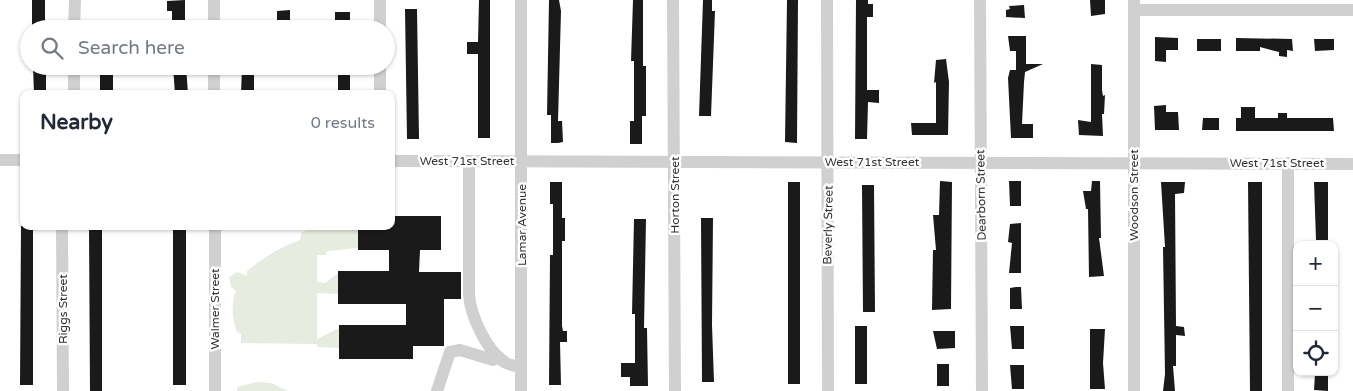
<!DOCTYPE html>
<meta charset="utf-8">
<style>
body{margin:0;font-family:"Varela Round",sans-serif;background:#f6f6f7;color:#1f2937}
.controls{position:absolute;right:15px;bottom:15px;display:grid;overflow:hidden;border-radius:10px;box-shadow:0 1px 4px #0004}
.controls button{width:45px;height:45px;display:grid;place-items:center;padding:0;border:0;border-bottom:1px solid #e0e1e3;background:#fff;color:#1f2937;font:25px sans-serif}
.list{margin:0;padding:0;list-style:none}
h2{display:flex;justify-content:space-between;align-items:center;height:65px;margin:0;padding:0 20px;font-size:21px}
h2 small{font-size:16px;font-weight:400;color:#747a83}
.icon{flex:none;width:28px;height:28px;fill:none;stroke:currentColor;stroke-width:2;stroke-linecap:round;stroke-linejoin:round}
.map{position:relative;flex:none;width:1353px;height:391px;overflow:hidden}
.search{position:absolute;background:#fff;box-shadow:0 1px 4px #0004;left:20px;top:20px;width:375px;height:55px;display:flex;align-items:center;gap:12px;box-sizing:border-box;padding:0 18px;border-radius:28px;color:#747a83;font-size:19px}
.panel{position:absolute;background:#fff;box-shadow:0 1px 4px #0004;left:20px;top:90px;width:375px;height:140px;border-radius:10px}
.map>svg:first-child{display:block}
.green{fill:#e6ecdf}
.building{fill:#1a1a1a}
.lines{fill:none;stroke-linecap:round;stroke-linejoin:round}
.minor{stroke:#d0d0d0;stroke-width:12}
.labels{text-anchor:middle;stroke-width:5;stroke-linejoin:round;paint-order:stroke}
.street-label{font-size:12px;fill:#333;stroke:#fff}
</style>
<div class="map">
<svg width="1353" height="391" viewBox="0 0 1353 391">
<rect width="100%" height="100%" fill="#fff"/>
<!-- green -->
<g class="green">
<path d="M 318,226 L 358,226 L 358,248 L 327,251 L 326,255 L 317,255 L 317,282 L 325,283 L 338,273 L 338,294 L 317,293 L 317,339 L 339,328 L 339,348 L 317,347 L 317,344 L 241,343 L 241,334 L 237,332 C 232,321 231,301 236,291 L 231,287 L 229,277 L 237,272 L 247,276 L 247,271 C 264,257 279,248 300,240 L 302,232 Z"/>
<polygon points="256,382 271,383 288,391 237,391 237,387"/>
</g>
<!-- building -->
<g class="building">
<rect x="32" y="0" width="13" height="29"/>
<polygon points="185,0 185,29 172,29 172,11 167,11 167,1"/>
<polygon points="479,0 490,0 490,138 478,138 478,54 467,54 467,42 478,42"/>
<polygon points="549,0 559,0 561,11 558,121 562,121 563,142 558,143 551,143 551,115 547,115"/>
<polygon points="633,0 643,0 643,66 646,66 646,116 642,116 642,144 630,144 630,121 634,121 634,61 631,61"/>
<polygon points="703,0 712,0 712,11 715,11 711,116 699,116"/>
<polygon points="787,0 798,0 797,143 785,142"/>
<polygon points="856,0 868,0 868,4 873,4 873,17 867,17 867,90 879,90 879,103 868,102 867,139 855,139"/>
<polygon points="1090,0 1105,0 1105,14 1091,16"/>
<polygon points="1024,5 1025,18 1006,17 1006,10 1010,9 1009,6"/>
<polygon points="405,9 417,9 419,139 407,139"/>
<polygon points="290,10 290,22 277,23 277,11"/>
<rect x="335" y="12" width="15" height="17"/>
<polygon points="1008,36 1026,36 1026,64 1043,64 1025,72 1024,82 1022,124 1033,124 1033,138 1011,138 1008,78 1010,70 1016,70 1016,51 1010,51"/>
<polygon points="1155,37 1178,38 1178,50 1166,50 1166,62 1155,61"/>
<polygon points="1236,38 1292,39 1293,51 1287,50 1287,57 1279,56 1279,52 1260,47 1260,51 1236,51"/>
<rect x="1197" y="39" width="24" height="12"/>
<polygon points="1314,39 1334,39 1334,50 1315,51"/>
<polygon points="946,59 949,82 948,135 912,135 911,123 936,123 936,82 934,83 936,60"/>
<polygon points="1091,64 1102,65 1102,90 1103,96 1105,95 1104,114 1102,114 1103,136 1079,135 1078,120 1091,122"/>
<polygon points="33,66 46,66 46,94 34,94"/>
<rect x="100" y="66" width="13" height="28"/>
<polygon points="173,66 186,66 188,94 175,94"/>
<polygon points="242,66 254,66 254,94 241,94"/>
<rect x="338" y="66" width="12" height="28"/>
<polygon points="1166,105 1166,112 1178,112 1179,130 1155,130 1154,106"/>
<polygon points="1241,107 1255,107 1255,118 1278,118 1278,113 1287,113 1287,118 1333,118 1334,131 1236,131 1236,118 1241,118"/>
<polygon points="1203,118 1219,118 1219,130 1202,130"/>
<polygon points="940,181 952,182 951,309 932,310 933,250 936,250 933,215 939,215"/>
<polygon points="1009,181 1021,181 1021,206 1010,206"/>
<polygon points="1092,181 1100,181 1101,238 1099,238 1104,276 1089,277 1088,209 1086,209 1083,191 1091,191"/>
<polygon points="550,182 562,182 562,218 565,218 565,241 562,241 562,326 563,331 567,331 567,342 560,342 561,385 549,385 550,255 553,255 553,204 550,204"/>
<rect x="788" y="182" width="12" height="202"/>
<polygon points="1161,182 1185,182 1184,193 1175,194 1176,326 1184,327 1185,336 1176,335 1176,366 1173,366 1175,391 1163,391 1165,374 1163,247 1165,247"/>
<polygon points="1248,182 1262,182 1262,391 1250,391"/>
<polygon points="1314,182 1328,182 1328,240 1316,240"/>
<polygon points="862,185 874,185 875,312 863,312"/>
<polygon points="391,216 441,216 441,250 420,250 419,272 461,272 461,299 444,299 444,346 413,346 413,359 339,359 339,325 406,325 406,304 338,304 338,271 389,271 389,250 358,250 358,226 391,226"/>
<polygon points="701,218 713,218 712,325 714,382 702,382"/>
<polygon points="634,219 646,219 644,328 647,328 648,386 630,386 630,377 621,377 621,363 635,363 635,314 632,314"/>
<polygon points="1021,223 1021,273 1009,273 1012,243 1008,242 1010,224"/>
<polygon points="21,226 33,226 33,385 20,385"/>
<polygon points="89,226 102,226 102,391 90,391"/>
<rect x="173" y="226" width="13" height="159"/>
<polygon points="1016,287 1021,287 1022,309 1010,309 1010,288"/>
<rect x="855" y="326" width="12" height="58"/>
<polygon points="1010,326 1024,326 1024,349 1012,349"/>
<polygon points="1090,329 1105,329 1103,363 1105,389 1090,389"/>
<polygon points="933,331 955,331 955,348 937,349"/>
<rect x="937" y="364" width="12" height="22"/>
<polygon points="1010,365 1024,365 1024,389 1012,389"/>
<polygon points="1315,374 1328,374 1328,391 1314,390"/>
</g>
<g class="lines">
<!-- minor -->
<g class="minor">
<polyline points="214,0 214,29"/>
<polyline points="380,0 380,29"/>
<polyline points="521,0 521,391"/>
<polyline points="673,0 675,391"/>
<polyline points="827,0 828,391"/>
<polyline points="980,0 982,391"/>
<polyline points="1134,0 1134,391"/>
<polyline points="1134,10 1353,10"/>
<polyline points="74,29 75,0"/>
<polyline points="214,66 214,94"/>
<polyline points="380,66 380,94"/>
<polyline points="74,94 74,66"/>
<polyline points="0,160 24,160"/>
<polyline points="391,161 1353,164"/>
<path d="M 469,161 L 469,294 C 470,315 487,352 506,363 C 510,365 516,366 521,367"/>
<polyline points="62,226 63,391"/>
<polyline points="215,226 215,391"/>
<polyline points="437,391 450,352 460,350 493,360 499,357"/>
<polyline points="1288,391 1288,163"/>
</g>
</g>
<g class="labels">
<!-- street labels -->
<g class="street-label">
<text x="467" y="165">West 71st Street</text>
<text x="872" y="166">West 71st Street</text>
<text x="1277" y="167">West 71st Street</text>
<text transform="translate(675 195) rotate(-90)" y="4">Horton Street</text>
<text transform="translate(981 195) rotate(-91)" y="4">Dearborn Street</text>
<text transform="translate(1134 195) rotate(-90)" y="4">Woodson Street</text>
<text transform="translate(522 225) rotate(-90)" y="4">Lamar Avenue</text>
<text transform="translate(828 225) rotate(-89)" y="4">Beverly Street</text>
<text transform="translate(63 309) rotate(-90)" y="4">Riggs Street</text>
<text transform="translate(215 309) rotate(-90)" y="4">Walmer Street</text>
</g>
</g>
</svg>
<div class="controls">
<button>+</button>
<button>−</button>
<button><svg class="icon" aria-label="locate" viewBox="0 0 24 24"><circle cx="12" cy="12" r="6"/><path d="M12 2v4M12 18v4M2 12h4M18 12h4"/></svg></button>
</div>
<div class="search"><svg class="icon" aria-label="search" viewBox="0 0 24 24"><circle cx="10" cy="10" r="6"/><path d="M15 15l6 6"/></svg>Search here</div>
<section class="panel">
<h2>Nearby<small>0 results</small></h2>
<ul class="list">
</ul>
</section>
</div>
